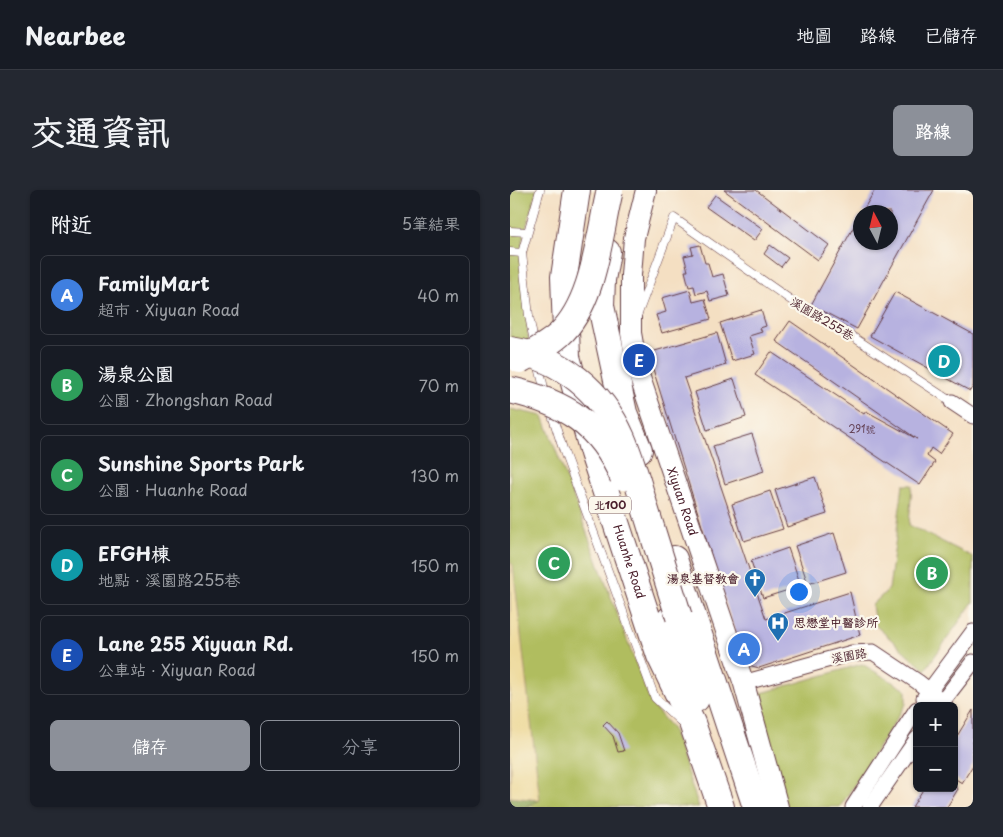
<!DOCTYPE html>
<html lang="zh-TW">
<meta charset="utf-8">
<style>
body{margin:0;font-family:"Playpen Sans","LXGW WenKai TC",sans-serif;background:#242831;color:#f1f3f6}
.controls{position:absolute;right:15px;bottom:15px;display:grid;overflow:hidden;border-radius:8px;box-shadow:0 1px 4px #0004}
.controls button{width:45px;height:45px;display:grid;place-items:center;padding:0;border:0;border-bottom:1px solid #363941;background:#171b24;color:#f1f3f6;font:25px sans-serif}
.compass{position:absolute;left:343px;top:15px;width:45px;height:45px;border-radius:50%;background:#171b24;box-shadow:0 1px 4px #0004;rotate:353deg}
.you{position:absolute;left:288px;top:401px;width:18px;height:18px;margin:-12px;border:4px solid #fff;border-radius:50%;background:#1a73e8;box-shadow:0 0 0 8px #1a73e833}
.badge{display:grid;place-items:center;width:32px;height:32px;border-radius:50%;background:#8c9099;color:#fff;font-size:16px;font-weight:700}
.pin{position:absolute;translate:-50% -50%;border:2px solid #fff;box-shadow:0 1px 5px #0006}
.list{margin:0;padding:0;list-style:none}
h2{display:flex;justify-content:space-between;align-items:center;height:65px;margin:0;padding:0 20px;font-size:21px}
h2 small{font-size:16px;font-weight:400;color:#9ea1a6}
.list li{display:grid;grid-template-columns:32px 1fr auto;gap:15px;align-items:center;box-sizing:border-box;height:80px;margin:0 10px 10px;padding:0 10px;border:1px solid #363941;border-radius:8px}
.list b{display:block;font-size:19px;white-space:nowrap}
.list p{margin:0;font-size:16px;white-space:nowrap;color:#9ea1a6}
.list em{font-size:16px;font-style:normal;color:#9ea1a6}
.actions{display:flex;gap:10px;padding:15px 20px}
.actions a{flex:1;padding:11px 0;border:1px solid #8c9099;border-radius:8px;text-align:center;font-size:18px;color:#8c9099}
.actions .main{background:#8c9099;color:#fff}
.map{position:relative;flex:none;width:463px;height:617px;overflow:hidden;border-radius:8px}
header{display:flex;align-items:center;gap:30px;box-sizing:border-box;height:70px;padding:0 25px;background:#171b24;border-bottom:1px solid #363941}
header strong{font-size:24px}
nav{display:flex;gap:28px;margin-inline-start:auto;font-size:18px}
.intro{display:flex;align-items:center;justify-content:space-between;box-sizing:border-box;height:120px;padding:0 30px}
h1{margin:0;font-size:35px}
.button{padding:12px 22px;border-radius:8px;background:#8c9099;color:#fff;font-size:18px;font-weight:700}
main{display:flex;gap:30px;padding:0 30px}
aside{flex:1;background:#171b24;border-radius:8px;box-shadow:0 1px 4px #0004}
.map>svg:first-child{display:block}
.green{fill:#b0bd5f;stroke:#7d6e45}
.forest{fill:#8ca456;stroke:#6b6240}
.sand{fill:#eeda9e;stroke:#9c7c64}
.building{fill:#b7b2e0}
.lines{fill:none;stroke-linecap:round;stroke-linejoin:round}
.lane-casing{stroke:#643c42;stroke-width:9}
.street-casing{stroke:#643c42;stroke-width:17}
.secondary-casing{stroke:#643c42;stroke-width:22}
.highway-casing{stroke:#643c42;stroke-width:28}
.lane{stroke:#fff;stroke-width:8}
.street{stroke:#fff;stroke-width:15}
.secondary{stroke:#fff;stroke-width:20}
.highway{stroke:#fff;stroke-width:26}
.highway-bridge-casing{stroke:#643c42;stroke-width:28;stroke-linecap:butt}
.highway-bridge{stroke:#fff;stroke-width:26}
.labels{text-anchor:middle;stroke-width:4.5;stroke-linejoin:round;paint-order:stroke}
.number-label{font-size:10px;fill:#654458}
.shield{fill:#fbf7ec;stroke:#7f6065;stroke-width:1}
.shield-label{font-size:11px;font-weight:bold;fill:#4a1f2b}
.street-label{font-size:12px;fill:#4a1f2b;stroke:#fbf7ec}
.poi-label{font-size:12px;font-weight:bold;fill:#4a1f2b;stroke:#fbf7ec;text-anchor:end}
</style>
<header>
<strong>Nearbee</strong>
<nav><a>地圖</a><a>路線</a><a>已儲存</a></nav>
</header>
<div class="intro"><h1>交通資訊</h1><a class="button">路線</a></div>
<main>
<aside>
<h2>附近<small>5筆結果</small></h2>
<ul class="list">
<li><span class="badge" style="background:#3f7fe0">A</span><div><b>FamilyMart</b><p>超市 · Xiyuan Road</p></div><em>40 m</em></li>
<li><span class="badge" style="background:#2e9e5b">B</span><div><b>湯泉公園</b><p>公園 · Zhongshan Road</p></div><em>70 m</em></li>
<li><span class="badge" style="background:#2e9e5b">C</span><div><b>Sunshine Sports Park</b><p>公園 · Huanhe Road</p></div><em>130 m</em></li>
<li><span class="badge" style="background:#0f9aa8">D</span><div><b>EFGH棟</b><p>地點 · 溪園路255巷</p></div><em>150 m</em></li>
<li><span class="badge" style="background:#1a4fb4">E</span><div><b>Lane 255 Xiyuan Rd.</b><p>公車站 · Xiyuan Road</p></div><em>150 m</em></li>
</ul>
<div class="actions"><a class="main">儲存</a><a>分享</a></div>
</aside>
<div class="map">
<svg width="463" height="617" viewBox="0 0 463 617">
<rect width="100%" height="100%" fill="#fbf7ec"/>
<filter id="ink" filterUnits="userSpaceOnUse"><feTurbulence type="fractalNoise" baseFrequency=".02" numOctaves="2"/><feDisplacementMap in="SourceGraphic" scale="10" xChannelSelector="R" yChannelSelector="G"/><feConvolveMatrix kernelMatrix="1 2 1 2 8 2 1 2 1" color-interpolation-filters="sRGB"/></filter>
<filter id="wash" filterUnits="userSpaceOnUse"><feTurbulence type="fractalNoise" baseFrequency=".0096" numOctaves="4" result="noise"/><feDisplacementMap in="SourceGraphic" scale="20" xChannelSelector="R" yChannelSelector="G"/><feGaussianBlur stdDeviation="1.12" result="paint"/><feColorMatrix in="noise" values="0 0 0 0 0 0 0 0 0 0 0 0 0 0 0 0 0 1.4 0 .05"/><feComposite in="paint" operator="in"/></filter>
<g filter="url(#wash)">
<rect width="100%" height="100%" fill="#f4dfc2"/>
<!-- green -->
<g class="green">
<polygon points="0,0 27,0 12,52 19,158 0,156"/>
<polygon points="0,219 33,226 141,514 162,538 189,617 0,617"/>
<polygon points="393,295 402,295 399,335 463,367 463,412 415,480 365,435 362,415 379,399"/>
<polygon points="352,474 396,500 396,514 330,617 276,617 245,505"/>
</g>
<!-- forest -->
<polygon class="forest" points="0,607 30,610 15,617 0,617"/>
<!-- sand -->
<polygon class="sand" points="0,372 3,375 30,610 0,607"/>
<g id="blocks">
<!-- building -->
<g class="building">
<polygon points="214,0 246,0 319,55 308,70"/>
<polygon points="365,0 424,0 347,139 301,115 350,25 350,52 380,52 380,22 352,22"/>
<polygon points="205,5 253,39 244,51 196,17"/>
<polygon points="190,55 195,73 198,73 202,87 213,84 219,106 200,111 197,101 186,104 184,96 179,97 175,81 178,81 174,66 183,64 181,57"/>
<polygon points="260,55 278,68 271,77 254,64"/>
<polygon points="180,100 183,112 195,109 201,129 152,143 146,125 156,122 152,108"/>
<polygon points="385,102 463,144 463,196 460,201 360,146"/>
<polygon points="251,120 256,136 250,138 252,142 239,146 245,164 222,171 210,133"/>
<polygon points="280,131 443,244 429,264 421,258 417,266 425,272 410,295 245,185 261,162 354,224 356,221 407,249 266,151"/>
<polygon points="207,143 216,175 174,188 256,429 340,402 350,445 249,478 235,474 138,163"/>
<polygon points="224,189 236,227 197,240 185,202"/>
<polygon points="242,244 254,281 215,294 203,256"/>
<polygon points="305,287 317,324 277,337 265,300"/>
<polygon points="260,301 273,339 234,351 222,314"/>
<polygon points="324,343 336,382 298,394 285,356"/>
<polygon points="278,358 291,396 253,408 241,371"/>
<polygon points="463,520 463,575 452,593 444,588 444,551"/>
<polygon points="97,531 108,543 114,561 108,562 103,546 93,535"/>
<polygon points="444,596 448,599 437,617 402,617 414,598 444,598"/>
</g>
</g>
</g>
<g filter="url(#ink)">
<use href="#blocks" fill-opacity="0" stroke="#643c42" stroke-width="1"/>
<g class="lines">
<!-- lane casing -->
<g class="lane-casing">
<g id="lane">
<polyline points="0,41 17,42"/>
<polyline points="0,62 12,63"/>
<polyline points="127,126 164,28 295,120 328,137 442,212"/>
<polyline points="25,157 19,126 12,63 30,0"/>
<polyline points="28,173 36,206"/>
<polyline points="40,219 54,262 145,508 170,531"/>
</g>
</g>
<!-- street casing -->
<g class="street-casing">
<g id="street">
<polyline points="442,212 463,226"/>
<polyline points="234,494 240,491 342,463 363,462 408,492 432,511"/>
<polyline points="414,508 463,442"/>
<polyline points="429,516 463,472"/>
<polyline points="343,617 407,519"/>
<polyline points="360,617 407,549"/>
</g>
</g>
<!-- secondary casing -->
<g class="secondary-casing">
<g id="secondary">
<path id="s1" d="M 136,0 L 124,48 L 121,85 L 121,143 L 128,182 L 234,494 L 268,617"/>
</g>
</g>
<!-- highway casing -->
<g class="highway-casing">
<g id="highway">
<path id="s2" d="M 67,0 L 54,87 L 57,167 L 83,263 L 150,466 L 182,533 L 211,617"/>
<polyline points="97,62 92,90 91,116 114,223 129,260"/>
<polyline points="164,369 246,617"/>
<polyline points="160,429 186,509"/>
</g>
</g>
<!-- lane -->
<use href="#lane" class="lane"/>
<!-- street -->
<use href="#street" class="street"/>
<!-- secondary -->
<use href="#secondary" class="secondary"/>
<!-- highway -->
<use href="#highway" class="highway"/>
<!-- highway-bridge casing -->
<g class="highway-bridge-casing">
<g id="highway-bridge">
<path d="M 0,160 C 51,167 92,202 112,248 C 122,271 129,297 136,321 C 147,357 158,392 169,427"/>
<path d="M 10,170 C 24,162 38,155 49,145 C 85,112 89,44 100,0"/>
<path d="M 0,200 C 54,212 90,234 113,287"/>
</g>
</g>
<!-- highway-bridge -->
<use href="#highway-bridge" class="highway-bridge"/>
</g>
</g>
<!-- icons -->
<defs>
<g id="church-pin" transform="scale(1.125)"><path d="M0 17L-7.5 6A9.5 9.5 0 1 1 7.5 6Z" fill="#1f6fb2" stroke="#fbf7ec"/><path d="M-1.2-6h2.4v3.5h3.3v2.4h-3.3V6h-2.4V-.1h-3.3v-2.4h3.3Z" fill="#fff"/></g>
<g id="hospital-pin" transform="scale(1.125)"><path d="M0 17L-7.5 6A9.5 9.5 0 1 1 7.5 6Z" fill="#1f6fb2" stroke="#fbf7ec"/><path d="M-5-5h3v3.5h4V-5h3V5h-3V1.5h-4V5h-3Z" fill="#fff"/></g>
</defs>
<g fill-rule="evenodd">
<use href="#church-pin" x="245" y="389"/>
<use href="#hospital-pin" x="268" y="433"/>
</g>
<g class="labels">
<!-- number labels -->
<g class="number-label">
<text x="352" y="243">291號</text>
</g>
<!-- shield labels -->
<rect class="shield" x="79" y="306.5" width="42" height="17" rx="4"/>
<g class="shield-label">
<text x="100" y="319">北100</text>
</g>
<!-- street labels -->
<g class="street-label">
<text transform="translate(312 129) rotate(31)" y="4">溪園路255巷</text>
<text dy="4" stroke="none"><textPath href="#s1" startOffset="321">Xiyuan Road</textPath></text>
<text dy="4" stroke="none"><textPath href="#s2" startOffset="382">Huanhe Road</textPath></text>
<text transform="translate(339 466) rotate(-10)" y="4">溪園路</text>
</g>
<!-- poi labels -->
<g class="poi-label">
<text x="229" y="393">湯泉基督教會</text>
<text x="284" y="437" text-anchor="start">思懋堂中醫診所</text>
</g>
</g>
</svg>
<div class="controls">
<button>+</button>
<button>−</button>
</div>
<svg class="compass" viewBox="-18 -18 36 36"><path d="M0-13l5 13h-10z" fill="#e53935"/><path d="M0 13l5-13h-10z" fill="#9ea1a6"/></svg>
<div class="you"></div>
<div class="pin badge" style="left:234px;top:459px;background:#3f7fe0">A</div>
<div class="pin badge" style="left:422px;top:383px;background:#2e9e5b">B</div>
<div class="pin badge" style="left:44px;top:373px;background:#2e9e5b">C</div>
<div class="pin badge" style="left:434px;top:171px;background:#0f9aa8">D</div>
<div class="pin badge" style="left:129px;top:170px;background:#1a4fb4">E</div>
</div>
</main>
